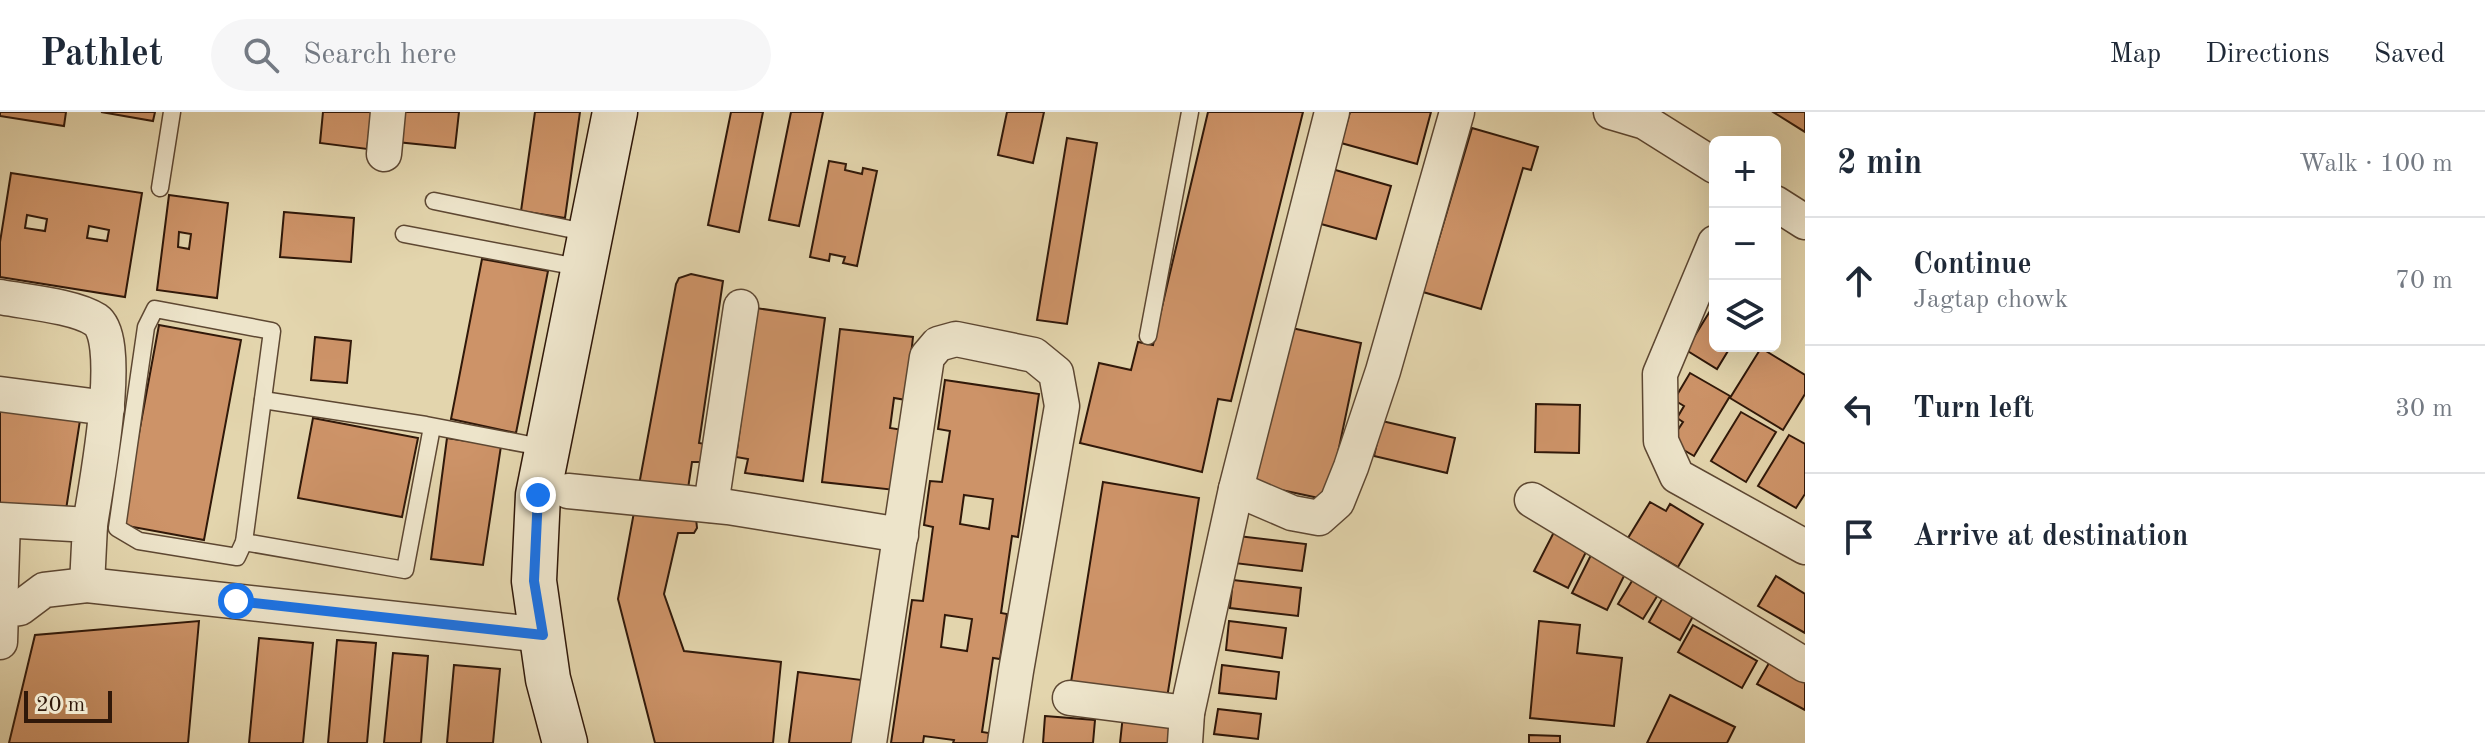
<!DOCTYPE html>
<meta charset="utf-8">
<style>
body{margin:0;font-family:"Old Standard TT",serif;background:#f6f6f7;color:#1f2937}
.controls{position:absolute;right:24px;top:24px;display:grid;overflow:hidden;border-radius:12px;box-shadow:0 8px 32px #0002}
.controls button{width:72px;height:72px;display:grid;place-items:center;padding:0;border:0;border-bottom:2px solid #e0e1e3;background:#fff;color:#1f2937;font:40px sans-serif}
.scale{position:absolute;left:24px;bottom:20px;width:88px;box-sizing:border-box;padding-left:8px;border:4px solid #301809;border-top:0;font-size:22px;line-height:28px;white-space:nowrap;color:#301809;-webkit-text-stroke:6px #ede4ca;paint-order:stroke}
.stop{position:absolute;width:24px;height:24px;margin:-18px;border:6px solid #1a73e8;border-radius:50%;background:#fff}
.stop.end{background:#1a73e8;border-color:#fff;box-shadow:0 2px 8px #0008}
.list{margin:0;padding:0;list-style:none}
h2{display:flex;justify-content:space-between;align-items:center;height:104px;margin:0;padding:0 32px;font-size:34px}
h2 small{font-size:26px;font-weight:400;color:#747a83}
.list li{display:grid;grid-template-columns:52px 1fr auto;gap:24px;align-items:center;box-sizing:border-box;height:128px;padding:0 32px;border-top:2px solid #e0e1e3}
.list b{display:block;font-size:30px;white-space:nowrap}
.list p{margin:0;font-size:26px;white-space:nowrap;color:#747a83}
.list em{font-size:26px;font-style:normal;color:#747a83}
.icon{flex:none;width:44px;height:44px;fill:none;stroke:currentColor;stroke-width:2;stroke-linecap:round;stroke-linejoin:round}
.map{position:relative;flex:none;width:1805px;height:631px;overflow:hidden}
header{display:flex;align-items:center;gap:48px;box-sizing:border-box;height:112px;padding:0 40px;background:#fff;border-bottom:2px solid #e0e1e3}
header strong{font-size:38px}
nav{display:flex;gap:44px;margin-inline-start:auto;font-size:28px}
.search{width:560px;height:72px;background:#f6f6f7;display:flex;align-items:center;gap:20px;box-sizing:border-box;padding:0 28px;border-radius:44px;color:#747a83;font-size:30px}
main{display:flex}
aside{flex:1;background:#fff}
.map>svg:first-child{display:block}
.building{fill:#cd9368;stroke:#301809;stroke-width:2;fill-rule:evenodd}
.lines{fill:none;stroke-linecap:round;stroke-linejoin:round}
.service-casing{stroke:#5d4732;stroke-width:19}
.minor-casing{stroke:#5d4732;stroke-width:37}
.secondary-casing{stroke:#301809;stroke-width:47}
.service{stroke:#ede4ca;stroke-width:16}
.minor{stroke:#ede4ca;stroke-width:34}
.secondary{stroke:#ede4ca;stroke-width:44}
.route{stroke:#1a73e8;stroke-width:10}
</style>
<header>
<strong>Pathlet</strong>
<div class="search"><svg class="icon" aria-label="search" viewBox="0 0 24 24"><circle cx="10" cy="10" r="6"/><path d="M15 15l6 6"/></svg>Search here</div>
<nav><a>Map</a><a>Directions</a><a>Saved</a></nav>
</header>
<main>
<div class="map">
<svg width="1805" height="631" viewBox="0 0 1805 631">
<rect width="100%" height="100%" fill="#e3d5ad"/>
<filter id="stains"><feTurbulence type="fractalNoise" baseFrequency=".0025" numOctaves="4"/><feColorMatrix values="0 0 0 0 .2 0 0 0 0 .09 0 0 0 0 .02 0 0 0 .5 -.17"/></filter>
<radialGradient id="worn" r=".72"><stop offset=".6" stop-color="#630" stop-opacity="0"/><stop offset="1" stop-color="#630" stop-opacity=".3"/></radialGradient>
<!-- building -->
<g class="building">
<polygon points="0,0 66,0 64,14 0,4"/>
<polygon points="101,0 155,0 153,9"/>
<polygon points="323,0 372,0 367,37 320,31"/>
<polygon points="391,0 459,0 455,36 387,29"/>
<polygon points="535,0 580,0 565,106 521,99"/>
<polygon points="731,0 763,0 739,120 708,113"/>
<polygon points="791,0 823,0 799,114 769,108"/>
<polygon points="1007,0 1044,0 1033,51 998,43"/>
<polygon points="1208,0 1303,0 1231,289 1218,287 1202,360 1080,331 1099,251 1131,258 1138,230 1153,233"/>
<polygon points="1350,0 1431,0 1417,52 1341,31"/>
<polygon points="1773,0 1805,0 1805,20"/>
<polygon points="1472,16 1538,35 1531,58 1523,56 1481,197 1423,180"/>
<polygon points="1067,26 1097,31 1067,212 1037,208"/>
<polygon points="829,49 846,52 845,58 862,62 863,56 877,59 857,154 843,151 845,145 830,142 829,149 810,145"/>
<polygon points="1325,55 1391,74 1376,127 1310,109"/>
<path d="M 11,61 L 142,81 L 125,185 L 0,165 L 0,130 ZM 27,103 L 47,107 L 45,119 L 25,116 ZM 89,114 L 109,118 L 107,129 L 87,126 Z"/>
<path d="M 169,83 L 228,91 L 217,186 L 157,178 ZM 179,120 L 191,122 L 189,137 L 178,135 Z"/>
<polygon points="284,100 354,106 351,150 280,145"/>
<polygon points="482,147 548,159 516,321 451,307"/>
<polygon points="691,162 723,169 699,331 705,332 704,350 692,350 684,403 696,406 697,416 694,421 678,421 664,482 684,539 781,550 773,631 655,631 618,487 676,172 679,166"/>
<polygon points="1715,191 1715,234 1731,234 1717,257 1686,238"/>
<polygon points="756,196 825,206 803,369 745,361 748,347 736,345"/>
<polygon points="159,213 241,228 204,428 122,413"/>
<polygon points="1287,215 1361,231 1328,388 1254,372"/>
<polygon points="840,217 913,225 906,288 894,286 890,316 903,318 895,378 822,370"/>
<polygon points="315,225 351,229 347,271 311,268"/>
<polygon points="1761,236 1805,263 1805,282 1783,318 1730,286"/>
<polygon points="1690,261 1730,284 1694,344 1670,330 1683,310 1677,306 1684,294 1674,288"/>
<path d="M 945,268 L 1039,282 L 1018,425 L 1012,424 L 1001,501 L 1007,502 L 1000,547 L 993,546 L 982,620 L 989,621 L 988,631 L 953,631 L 954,628 L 924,624 L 923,631 L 891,631 L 912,488 L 923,489 L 933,415 L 924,413 L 930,369 L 942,370 L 950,319 L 938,317 ZM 964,383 L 993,387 L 989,417 L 960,412 ZM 945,503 L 972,507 L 967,539 L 941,535 Z"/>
<polygon points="0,289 81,302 65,404 0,393"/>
<polygon points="1536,292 1580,293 1579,341 1535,340"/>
<polygon points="1741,300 1776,320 1746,370 1711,349"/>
<polygon points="313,306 418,326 402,405 298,386"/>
<polygon points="1382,309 1455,326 1447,361 1374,344"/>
<polygon points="1789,323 1805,332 1805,382 1796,396 1758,374"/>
<polygon points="447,326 501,334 483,453 431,447"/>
<polygon points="1103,370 1199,386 1167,586 1071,570"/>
<polygon points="1650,390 1666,399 1670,392 1703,412 1678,455 1628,426"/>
<polygon points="1554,420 1588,436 1568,476 1534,459"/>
<polygon points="1238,424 1306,432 1302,459 1234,451"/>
<polygon points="1591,443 1626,460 1607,498 1572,481"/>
<polygon points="1635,464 1661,478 1643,507 1618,492"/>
<polygon points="1776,464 1805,482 1805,521 1758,494"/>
<polygon points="1233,468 1301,476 1298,504 1230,496"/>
<polygon points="1665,482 1696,499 1680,528 1649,510"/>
<polygon points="199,509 188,631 9,631 35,523"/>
<polygon points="1229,509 1286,516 1282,546 1226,538"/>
<polygon points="1539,509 1580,513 1577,541 1622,546 1614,614 1530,606"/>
<polygon points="1693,513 1757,549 1742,576 1678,540"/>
<polygon points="259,526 313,531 303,631 249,631"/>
<polygon points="337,528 376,531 367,631 328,631"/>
<polygon points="393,541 428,544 421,631 384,631"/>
<polygon points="1773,544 1805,562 1805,598 1757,572"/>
<polygon points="454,553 500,557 493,631 447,631"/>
<polygon points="1222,553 1279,560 1276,587 1219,581"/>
<polygon points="798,560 862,568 854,631 789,631"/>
<polygon points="1670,583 1735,615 1727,631 1647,631"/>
<polygon points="1218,597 1261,602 1258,627 1214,622"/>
<polygon points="1123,603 1171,609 1169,631 1120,631"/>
<polygon points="1045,604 1095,608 1093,631 1043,631"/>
<polygon points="1529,623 1560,624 1560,631 1529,631"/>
</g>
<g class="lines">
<!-- service casing -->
<g class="service-casing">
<g id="service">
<polyline points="160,76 172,0"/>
<polyline points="434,89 589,121"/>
<polyline points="404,122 583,156"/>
<polygon points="155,197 272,219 244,430 237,445 139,429 117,416 146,215"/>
<polyline points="1148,224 1190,0"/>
<polyline points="263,288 426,313 546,336"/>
<polyline points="244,430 405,458 432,315"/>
</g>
</g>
<!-- minor casing -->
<g class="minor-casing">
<g id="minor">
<polyline points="1611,0 1645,10 1715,54"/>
<polyline points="384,42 388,0"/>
<polyline points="1775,91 1805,110"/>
<polyline points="1715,131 1660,262 1661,329 1677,364 1805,435"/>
<path d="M 0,185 C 26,190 75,194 96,208 C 125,228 95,378 90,413"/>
<polyline points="0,282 107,296"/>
<polyline points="1236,377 1292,401 1319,406 1337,390 1351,355 1383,259 1457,0"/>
<polyline points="568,379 728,395 901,423"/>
<polyline points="1532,388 1805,553"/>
<polyline points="711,393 741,195"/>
<polyline points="0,408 90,413 87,473"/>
<polyline points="0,499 3,409"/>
<polyline points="0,530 1,499 20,496 44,478 87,473 543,523"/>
<polyline points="1070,586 1187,601"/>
<polyline points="869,631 927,245 938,232 956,227 1034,243 1056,261 1062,294 1016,559 1005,631"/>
<polyline points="1185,631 1187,601 1236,377 1332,0"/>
</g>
</g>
<!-- secondary casing -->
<g class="secondary-casing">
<polyline id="secondary" points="565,631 548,567 534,469 538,383 615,0"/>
</g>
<!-- service -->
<use href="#service" class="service"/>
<!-- minor -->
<use href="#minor" class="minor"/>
<!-- secondary -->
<use href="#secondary" class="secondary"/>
</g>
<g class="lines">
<!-- route -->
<polyline class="route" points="236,489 543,523 534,469 538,383"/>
</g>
<rect width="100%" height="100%" filter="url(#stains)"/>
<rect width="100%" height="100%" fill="url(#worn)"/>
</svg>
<div class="controls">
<button>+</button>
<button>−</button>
<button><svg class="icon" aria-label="layers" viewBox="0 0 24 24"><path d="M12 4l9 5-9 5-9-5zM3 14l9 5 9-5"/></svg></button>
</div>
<div class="scale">20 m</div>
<div class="stop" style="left:236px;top:489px"></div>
<div class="stop end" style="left:538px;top:383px"></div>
</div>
<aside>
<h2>2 min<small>Walk · 100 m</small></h2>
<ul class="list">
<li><svg class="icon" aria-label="ahead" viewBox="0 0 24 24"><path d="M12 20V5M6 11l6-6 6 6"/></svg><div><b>Continue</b><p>Jagtap chowk</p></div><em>70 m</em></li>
<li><svg class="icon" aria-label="left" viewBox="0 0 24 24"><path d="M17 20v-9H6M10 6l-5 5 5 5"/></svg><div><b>Turn left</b></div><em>30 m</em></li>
<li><svg class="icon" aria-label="arrive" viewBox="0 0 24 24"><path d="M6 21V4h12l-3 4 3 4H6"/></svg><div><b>Arrive at destination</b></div></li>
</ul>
</aside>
</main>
